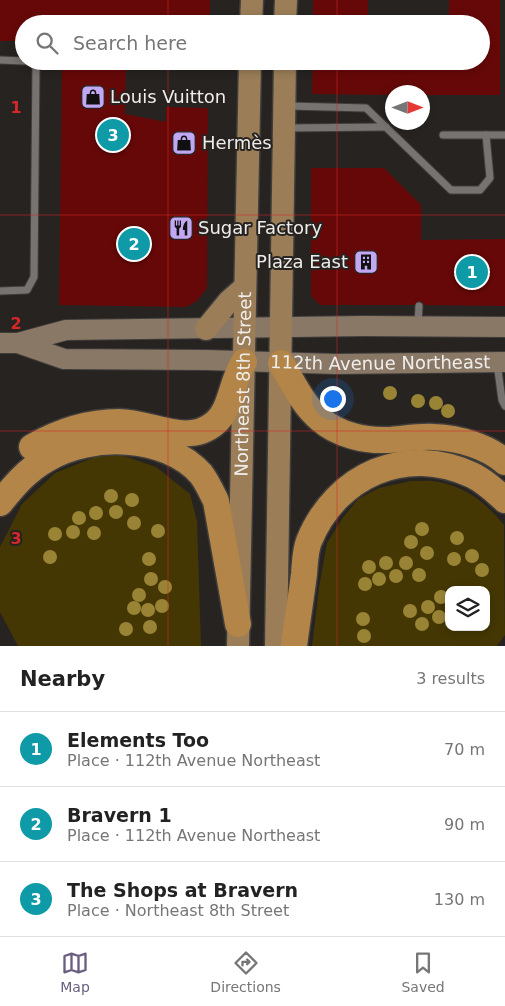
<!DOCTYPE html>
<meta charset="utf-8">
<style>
body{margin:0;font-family:"DejaVu Sans",sans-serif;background:#f6f6f6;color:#222}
.controls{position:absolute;right:15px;bottom:15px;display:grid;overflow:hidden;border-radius:10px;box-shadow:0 2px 8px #0003}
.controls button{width:45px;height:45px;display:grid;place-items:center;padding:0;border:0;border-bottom:1px solid #e0e0e0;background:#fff;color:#222;font:25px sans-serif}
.compass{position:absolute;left:385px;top:85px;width:45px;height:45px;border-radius:50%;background:#fff;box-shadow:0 2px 8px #0003;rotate:90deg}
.you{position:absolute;left:332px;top:398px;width:18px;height:18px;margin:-12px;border:4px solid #fff;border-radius:50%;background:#1a73e8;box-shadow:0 0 0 8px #1a73e833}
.badge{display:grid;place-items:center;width:32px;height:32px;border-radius:50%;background:#6a5e80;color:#fff;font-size:16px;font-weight:700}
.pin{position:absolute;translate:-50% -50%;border:2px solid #fff;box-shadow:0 1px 5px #0006}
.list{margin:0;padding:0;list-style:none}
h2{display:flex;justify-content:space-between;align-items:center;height:65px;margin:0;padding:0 20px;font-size:21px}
h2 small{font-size:16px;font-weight:400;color:#767676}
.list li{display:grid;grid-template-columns:32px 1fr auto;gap:15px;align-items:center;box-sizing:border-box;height:75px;padding:0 20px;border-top:1px solid #e0e0e0}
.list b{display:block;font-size:19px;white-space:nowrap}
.list p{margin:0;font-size:16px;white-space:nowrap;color:#767676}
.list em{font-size:16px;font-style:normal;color:#767676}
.icon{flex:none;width:28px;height:28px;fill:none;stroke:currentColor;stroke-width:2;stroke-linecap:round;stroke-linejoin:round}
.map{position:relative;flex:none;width:505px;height:646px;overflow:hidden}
.search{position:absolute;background:#fff;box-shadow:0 2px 8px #0003;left:15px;right:15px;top:15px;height:55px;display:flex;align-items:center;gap:12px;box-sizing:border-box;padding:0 18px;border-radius:28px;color:#767676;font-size:19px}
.sheet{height:290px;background:#fff}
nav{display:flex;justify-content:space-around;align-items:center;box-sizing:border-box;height:70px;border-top:1px solid #e0e0e0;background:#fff;font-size:14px;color:#767676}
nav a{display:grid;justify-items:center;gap:2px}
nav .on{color:#6a5e80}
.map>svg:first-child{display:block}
.green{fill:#443703;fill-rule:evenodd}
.building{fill:#670808}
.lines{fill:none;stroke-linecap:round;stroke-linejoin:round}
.lane-casing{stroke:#403e3c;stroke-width:9}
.secondary-casing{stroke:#403e3c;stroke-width:22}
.primary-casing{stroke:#403e3c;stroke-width:25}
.highway-casing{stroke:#403e3c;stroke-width:29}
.lane{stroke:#777371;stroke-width:7}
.secondary{stroke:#897865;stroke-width:20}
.primary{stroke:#9b7e58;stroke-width:22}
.highway{stroke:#b38548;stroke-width:26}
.tree{fill:#998436}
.grid{fill:none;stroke:#d62828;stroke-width:1;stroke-opacity:0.55}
.labels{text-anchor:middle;stroke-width:4;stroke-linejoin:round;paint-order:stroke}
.poi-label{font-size:18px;fill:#efedeb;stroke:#262321;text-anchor:start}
.street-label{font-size:18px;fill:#efedeb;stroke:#262321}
.grid-label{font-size:16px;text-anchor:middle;font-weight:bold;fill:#d62828;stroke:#262321;stroke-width:4;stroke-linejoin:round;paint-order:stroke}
</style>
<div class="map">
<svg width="505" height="646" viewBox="0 0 505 646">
<rect width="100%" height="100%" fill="#262321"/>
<!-- green -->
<g class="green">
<polygon points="110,451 156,467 190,494 197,521 201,646 18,646 0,612 0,547 22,504 55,473"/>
<path d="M 411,481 C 420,481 430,480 439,482 C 468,488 486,503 504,525 L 505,635 L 497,646 L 312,646 L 319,588 L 327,543 L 342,519 L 358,499 L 379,488 ZM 449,590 L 486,590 L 486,627 L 449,627 Z"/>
</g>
<!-- building -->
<g class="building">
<polygon points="0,0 210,0 210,24 24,24 24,41 0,41"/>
<rect x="313" y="0" width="55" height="24"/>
<polygon points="449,0 500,0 500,95 422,95 422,92 392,92 392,95 312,94 313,61 481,61 481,24 449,24"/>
<polygon points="62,61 126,61 125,114 166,122 166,107 208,108 207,288 197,301 186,307 59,305"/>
<polygon points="311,168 384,168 421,205 421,240 505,239 505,306 424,305 422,302 419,301 414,305 320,305 311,296"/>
</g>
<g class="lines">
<!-- lane casing -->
<g class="lane-casing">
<g id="lane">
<polyline points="0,60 24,61"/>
<polyline points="288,106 366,108 451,190 480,190 490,178 486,135"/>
<polyline points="286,128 386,127"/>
<polyline points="443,135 505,135"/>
<polyline points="0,291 27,290 34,277 36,66 30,61"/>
<polyline points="418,324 419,306"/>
<polyline points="497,363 502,400 505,406"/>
</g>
</g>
<!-- secondary casing -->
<g class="secondary-casing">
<g id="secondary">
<polyline points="0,343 18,343 66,330 365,326 505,327"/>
<path id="s1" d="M 18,343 L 64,359 L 206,360 L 336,364 L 505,362"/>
</g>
</g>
<!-- primary casing -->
<g class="primary-casing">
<g id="primary">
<polyline points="251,24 252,0"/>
<polyline points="285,24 286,0"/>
<polyline points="206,329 229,301 245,287"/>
<path id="s2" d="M 238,646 L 250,61"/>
<polyline points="276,646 285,61"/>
</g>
</g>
<!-- highway casing -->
<g class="highway-casing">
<g id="highway">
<path d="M 281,363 C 293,382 302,404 320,419 C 338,435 365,441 388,440 C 403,439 419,436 434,437 C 458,438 487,446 505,462"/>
<path d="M 32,447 C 60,431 87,422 119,422 C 151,422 187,447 215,423 C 232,409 231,381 244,362"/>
<path d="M 0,503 C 14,486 27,470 47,459 C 91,433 165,434 201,474 C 207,482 211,491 216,501 L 238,624"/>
<path d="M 294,646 C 297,622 301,598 304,574 C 305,564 305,551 309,541 C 336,475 406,444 472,475 C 485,481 495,491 505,500"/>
</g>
</g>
<!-- lane -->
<use href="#lane" class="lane"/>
<!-- secondary -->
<use href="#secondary" class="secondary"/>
<!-- primary -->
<use href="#primary" class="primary"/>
<!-- highway -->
<use href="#highway" class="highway"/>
</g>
<!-- trees -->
<g class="tree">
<circle cx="390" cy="393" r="7"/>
<circle cx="418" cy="401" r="7"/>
<circle cx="436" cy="403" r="7"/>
<circle cx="448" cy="411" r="7"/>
<circle cx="111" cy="496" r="7"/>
<circle cx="132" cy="500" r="7"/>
<circle cx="116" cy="512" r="7"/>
<circle cx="96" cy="513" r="7"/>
<circle cx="79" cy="518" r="7"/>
<circle cx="134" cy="523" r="7"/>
<circle cx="422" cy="529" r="7"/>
<circle cx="158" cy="531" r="7"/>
<circle cx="73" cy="532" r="7"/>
<circle cx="94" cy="533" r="7"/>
<circle cx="55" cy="534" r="7"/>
<circle cx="457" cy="538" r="7"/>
<circle cx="411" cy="542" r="7"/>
<circle cx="427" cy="553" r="7"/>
<circle cx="472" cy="556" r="7"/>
<circle cx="50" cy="557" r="7"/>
<circle cx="149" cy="559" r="7"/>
<circle cx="454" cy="559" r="7"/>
<circle cx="386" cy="563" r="7"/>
<circle cx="406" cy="563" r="7"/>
<circle cx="369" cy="567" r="7"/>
<circle cx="482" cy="570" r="7"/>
<circle cx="419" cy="575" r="7"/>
<circle cx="396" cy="576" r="7"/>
<circle cx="151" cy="579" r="7"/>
<circle cx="379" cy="579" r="7"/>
<circle cx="365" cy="584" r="7"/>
<circle cx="165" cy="587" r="7"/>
<circle cx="139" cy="595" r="7"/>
<circle cx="441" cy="597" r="7"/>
<circle cx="162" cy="606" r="7"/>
<circle cx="428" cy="607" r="7"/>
<circle cx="134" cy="608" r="7"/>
<circle cx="148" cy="610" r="7"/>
<circle cx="410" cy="611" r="7"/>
<circle cx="439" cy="617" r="7"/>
<circle cx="363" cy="619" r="7"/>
<circle cx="422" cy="624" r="7"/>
<circle cx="150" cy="627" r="7"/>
<circle cx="126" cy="629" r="7"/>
<circle cx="364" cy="636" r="7"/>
</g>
<!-- grid -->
<path class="grid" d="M 168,0 L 168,24M 337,0 L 337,24M 168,61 L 168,646M 337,61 L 337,646M 0,215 L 505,215M 0,431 L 505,431"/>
<!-- icons -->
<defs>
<g id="shop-square" transform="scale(1.25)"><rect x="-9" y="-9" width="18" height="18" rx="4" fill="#c2a8f3" stroke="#262321"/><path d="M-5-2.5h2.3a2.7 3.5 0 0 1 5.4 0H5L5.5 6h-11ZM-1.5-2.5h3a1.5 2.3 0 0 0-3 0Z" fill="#111"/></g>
<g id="restaurant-square" transform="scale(1.25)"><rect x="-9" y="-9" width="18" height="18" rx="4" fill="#c2a8f3" stroke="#262321"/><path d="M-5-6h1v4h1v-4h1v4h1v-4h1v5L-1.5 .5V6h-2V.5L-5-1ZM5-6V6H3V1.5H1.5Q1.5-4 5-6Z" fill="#111"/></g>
<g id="building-square" transform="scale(1.25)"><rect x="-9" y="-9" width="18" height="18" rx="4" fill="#c2a8f3" stroke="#262321"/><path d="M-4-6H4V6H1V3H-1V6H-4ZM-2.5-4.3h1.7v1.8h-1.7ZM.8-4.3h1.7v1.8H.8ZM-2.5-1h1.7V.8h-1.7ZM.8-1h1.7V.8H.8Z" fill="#111"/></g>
</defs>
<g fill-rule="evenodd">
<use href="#shop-square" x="93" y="97"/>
<use href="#shop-square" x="184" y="143"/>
<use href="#restaurant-square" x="181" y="228"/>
<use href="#building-square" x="366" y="262"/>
</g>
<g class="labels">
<!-- poi labels -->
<g class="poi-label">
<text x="110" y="103">Louis Vuitton</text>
<text x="202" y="149">Hermès</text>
<text x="198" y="234">Sugar Factory</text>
<text x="348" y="268" text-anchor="end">Plaza East</text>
</g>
<!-- street labels -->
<g class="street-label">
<text dy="6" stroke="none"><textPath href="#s1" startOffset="365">112th Avenue Northeast</textPath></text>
<text dy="6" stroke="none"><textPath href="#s2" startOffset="262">Northeast 8th Street</textPath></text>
</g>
</g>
<g class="grid-label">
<text x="16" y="113">1</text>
<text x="16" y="329">2</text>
<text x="16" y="544">3</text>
</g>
</svg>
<div class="controls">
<button><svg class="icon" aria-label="layers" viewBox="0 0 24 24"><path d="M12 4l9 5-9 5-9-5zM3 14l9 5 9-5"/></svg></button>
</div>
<svg class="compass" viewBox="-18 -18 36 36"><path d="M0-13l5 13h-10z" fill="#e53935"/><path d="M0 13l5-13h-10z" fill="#767676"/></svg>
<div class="you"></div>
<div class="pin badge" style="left:472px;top:272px;background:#0f9aa8">1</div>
<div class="pin badge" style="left:134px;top:244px;background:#0f9aa8">2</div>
<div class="pin badge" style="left:113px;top:135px;background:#0f9aa8">3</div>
<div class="search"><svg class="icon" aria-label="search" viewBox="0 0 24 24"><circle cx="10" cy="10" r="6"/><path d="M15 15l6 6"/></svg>Search here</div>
</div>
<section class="sheet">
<h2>Nearby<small>3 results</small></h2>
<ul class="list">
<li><span class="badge" style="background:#0f9aa8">1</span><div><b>Elements Too</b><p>Place · 112th Avenue Northeast</p></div><em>70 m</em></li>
<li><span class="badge" style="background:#0f9aa8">2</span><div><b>Bravern 1</b><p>Place · 112th Avenue Northeast</p></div><em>90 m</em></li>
<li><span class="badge" style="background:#0f9aa8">3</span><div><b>The Shops at Bravern</b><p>Place · Northeast 8th Street</p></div><em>130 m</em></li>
</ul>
</section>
<nav>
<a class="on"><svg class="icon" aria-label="map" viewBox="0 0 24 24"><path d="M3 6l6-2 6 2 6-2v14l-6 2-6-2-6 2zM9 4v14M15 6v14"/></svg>Map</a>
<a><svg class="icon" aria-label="directions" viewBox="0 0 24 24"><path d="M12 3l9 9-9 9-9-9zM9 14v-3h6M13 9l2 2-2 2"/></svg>Directions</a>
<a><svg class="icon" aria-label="saved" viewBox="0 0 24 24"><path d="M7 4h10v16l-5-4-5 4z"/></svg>Saved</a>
</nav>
